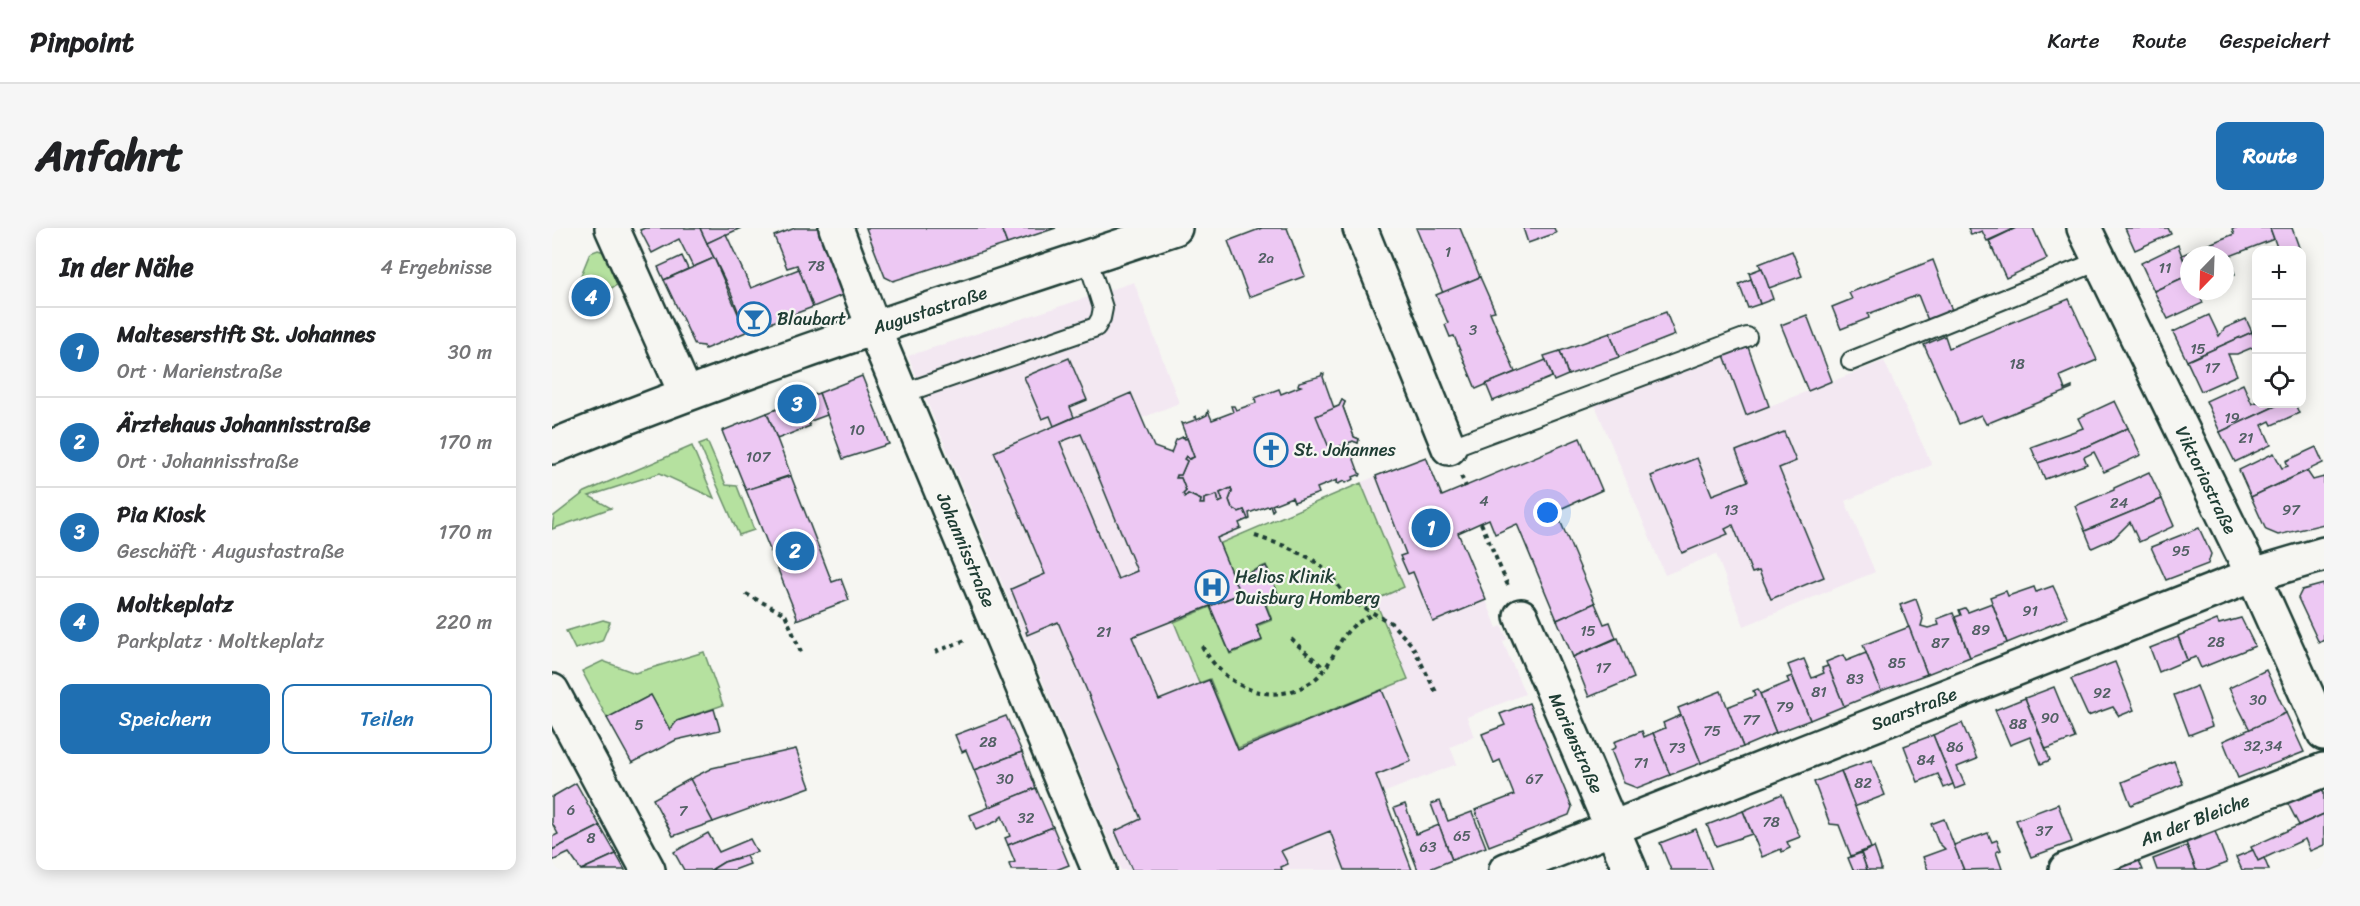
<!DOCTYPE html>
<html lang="de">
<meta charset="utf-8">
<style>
body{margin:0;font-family:Sriracha,sans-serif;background:#f6f6f6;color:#202124}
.controls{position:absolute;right:18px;top:18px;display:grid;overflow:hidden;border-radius:12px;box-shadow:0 3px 15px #0003}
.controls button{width:54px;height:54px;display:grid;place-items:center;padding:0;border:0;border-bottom:2px solid #e0e0e0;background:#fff;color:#202124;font:30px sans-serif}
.compass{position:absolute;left:1628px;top:18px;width:54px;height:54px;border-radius:50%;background:#fff;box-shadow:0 3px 15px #0003;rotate:203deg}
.you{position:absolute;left:996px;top:285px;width:21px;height:21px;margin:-15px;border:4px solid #fff;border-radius:50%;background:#1a73e8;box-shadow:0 0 0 9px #1a73e833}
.badge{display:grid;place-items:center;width:39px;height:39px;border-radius:50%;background:#1f6fb2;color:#fff;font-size:20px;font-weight:700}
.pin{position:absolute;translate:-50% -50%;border:3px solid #fff;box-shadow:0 2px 6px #0006}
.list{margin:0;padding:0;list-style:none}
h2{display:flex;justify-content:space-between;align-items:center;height:78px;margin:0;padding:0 24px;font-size:26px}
h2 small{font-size:20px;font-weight:400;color:#757577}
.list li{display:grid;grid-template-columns:39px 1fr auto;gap:18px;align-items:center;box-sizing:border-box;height:90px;padding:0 24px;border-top:2px solid #e0e0e0}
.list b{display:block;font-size:22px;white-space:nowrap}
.list p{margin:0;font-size:20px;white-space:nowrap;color:#757577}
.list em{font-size:20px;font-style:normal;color:#757577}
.actions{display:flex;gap:12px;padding:18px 24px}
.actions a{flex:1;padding:14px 0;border:2px solid #1f6fb2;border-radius:12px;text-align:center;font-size:21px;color:#1f6fb2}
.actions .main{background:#1f6fb2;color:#fff}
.icon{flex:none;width:33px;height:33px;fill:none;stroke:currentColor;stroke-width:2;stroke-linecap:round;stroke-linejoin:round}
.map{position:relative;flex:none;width:1772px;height:642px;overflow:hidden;border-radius:12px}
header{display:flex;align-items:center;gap:36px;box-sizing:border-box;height:84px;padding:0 30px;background:#fff;border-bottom:2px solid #e0e0e0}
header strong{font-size:28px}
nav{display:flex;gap:33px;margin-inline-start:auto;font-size:21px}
.intro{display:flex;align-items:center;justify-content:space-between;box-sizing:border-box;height:144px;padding:0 36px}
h1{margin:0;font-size:42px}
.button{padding:15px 27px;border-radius:12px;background:#1f6fb2;color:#fff;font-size:21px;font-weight:700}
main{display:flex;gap:36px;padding:0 36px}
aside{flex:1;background:#fff;border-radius:12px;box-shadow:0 3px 15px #0003}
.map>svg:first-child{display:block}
.built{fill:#f3e8f2}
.green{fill:#b5e19f;stroke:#6a8f6a;stroke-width:1.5}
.building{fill:#edc8f3;stroke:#1f3d34;stroke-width:1.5;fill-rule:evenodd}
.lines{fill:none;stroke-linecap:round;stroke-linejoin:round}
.service-casing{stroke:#1f3d34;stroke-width:22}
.minor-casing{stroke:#1f3d34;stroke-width:38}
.tertiary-casing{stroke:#1f3d34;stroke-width:38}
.path{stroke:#1f3d34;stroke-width:4;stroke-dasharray:4.5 4.5;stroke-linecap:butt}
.service{stroke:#f6f6f2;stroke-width:18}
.minor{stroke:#f6f6f2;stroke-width:33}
.tertiary{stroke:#f6f6f2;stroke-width:33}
.labels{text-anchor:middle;stroke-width:4.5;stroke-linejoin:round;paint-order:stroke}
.number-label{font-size:15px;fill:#526064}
.street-label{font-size:18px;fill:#1f3d34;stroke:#f6f6f2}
.poi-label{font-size:18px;fill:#1f3d34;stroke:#f6f6f2;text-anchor:start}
</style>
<header>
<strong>Pinpoint</strong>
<nav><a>Karte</a><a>Route</a><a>Gespeichert</a></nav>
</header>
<div class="intro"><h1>Anfahrt</h1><a class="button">Route</a></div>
<main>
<aside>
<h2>In der Nähe<small>4 Ergebnisse</small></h2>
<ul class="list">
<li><span class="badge">1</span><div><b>Malteserstift St. Johannes</b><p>Ort · Marienstraße</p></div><em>30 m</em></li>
<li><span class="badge">2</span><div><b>Ärztehaus Johannisstraße</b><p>Ort · Johannisstraße</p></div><em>170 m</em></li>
<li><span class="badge">3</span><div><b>Pia Kiosk</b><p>Geschäft · Augustastraße</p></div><em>170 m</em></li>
<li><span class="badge">4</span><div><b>Moltkeplatz</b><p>Parkplatz · Moltkeplatz</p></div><em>220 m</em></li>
</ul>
<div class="actions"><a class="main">Speichern</a><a>Teilen</a></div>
</aside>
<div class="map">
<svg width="1772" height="642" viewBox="0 0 1772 642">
<rect width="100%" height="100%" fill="#f6f6f2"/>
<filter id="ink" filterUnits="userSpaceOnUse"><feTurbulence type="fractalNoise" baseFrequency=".0167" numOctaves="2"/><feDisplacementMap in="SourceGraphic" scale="12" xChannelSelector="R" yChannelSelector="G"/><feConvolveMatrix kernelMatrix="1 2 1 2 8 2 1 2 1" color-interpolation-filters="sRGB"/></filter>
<g filter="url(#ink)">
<!-- built -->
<g class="built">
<polygon points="582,54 627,175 590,190 603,219 619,225 624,212 631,209 692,282 696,291 687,295 689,300 683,303 685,308 824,248 854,326 848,329 856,346 861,344 881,393 934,372 945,400 950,398 955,411 951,414 973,466 915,489 922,509 898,519 905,536 831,565 860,642 569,642 356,128"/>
<polygon points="1172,127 1195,187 1332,133 1380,237 1293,273 1323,344 1192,398 1164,326 1113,347 1043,177"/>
</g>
<!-- green -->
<g class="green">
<polygon points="46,22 55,25 67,53 65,57 54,63 27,52 38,25"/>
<polygon points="155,213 174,257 185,258 202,302 187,307 147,216"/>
<polygon points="140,218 162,270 108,245 37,268 59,280 0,301 2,288 33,264"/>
<polygon points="809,255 852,359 823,372 856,451 686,520 658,451 647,455 622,394 658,379 678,426 710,413 705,398 720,392 714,376 728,370 714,337 682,351 667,316"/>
<polygon points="51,392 58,394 50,413 23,421 14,403"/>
<polygon points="152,424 171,477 125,493 118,502 99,467 55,490 30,443 51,433 83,445"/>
</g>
<!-- building -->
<g class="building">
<polygon points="93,0 148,0 162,30 141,39 127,11 100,25 88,2"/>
<polygon points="148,0 189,0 155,15"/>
<polygon points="243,0 269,0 293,66 261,79 245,37 235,40 222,8"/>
<polygon points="314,0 449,0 455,16 341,53 333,49"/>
<polygon points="449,0 504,0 455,16"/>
<polygon points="710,0 735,0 753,48 697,69 676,13"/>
<polygon points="864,0 908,0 928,49 891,65"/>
<polygon points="971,0 1002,0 1004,5 976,15"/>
<polygon points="1416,0 1464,0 1435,13 1430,3 1419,7"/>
<polygon points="1464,0 1481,0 1495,31 1454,50 1437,13"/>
<polygon points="1573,0 1616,0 1619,6 1583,22"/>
<polygon points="1683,0 1718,0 1722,11 1673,30 1673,27 1637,27 1637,44 1630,27 1682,6 1680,2"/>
<polygon points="1718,0 1740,0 1748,22 1726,22"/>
<polygon points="174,6 199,60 247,41 261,79 194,104 180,67 155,15"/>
<polygon points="1626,17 1637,47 1602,63 1589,35"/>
<polygon points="1240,23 1250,48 1217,60 1207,36"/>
<polygon points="130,28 136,41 112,52 106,39"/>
<polygon points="1676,29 1683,46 1673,50 1673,30"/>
<polygon points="162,30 194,104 153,121 152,118 143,117 112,52"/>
<polygon points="1381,32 1401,85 1377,95 1366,67 1316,86 1317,90 1289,101 1280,79 1300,71 1297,65"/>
<polygon points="1210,40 1221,71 1208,76 1197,45"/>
<polygon points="1637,47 1637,63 1645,63 1651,75 1616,91 1602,63"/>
<polygon points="928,49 943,83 938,84 963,144 924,161 902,108 898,109 893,97 896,95 884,67"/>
<polygon points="1199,51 1208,76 1196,80 1187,56"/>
<polygon points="1517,71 1545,132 1508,148 1513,162 1520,159 1520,161 1434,196 1429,187 1407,196 1372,117 1393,108 1397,120"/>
<polygon points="1114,84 1123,107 1067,129 1058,105"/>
<polygon points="1255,87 1280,153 1256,163 1229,97"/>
<polygon points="1657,87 1667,108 1673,100 1694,91 1700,104 1635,133 1621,104"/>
<polygon points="1700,104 1704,118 1685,126 1676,126 1685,147 1649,163 1635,133"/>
<polygon points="1058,105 1067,129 1016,147 1008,123"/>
<polygon points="1196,119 1217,178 1194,187 1172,127"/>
<polygon points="1008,123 1016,147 1002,153 992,128"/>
<polygon points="517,130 535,172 518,179 522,189 502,198 498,188 490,191 472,149"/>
<polygon points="994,132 1000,149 941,173 934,156"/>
<polygon points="770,145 772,146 771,149 782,180 787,178 790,172 793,174 791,179 802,209 807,211 806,215 801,213 796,215 807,245 809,246 808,248 806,247 801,249 802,251 793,255 792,253 786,256 784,255 785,252 765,260 767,265 742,274 740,269 720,277 722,281 720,283 718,277 697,285 698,291 696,292 692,282 687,284 680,280 677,272 680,264 679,260 668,265 671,273 667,275 665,267 652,271 652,276 648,276 649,272 636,266 633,269 631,266 634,263 629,250 624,250 625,247 629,247 635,233 632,231 634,228 637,231 642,229 635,210 633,211 631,209 634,208 629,195 632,196 643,192 642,189 644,188 645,192 655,187 656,183 660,192 681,184 679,178 682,178 684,182 704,175 703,170 727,161 729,166 749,158 746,157 747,154 769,148"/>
<polygon points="310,148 337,216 291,231 267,165"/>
<polygon points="1691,156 1700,176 1704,174 1728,176 1668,204 1654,173"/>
<polygon points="267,165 275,187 256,194 258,198 225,211 215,185"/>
<path d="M 579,165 L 602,219 L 619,225 L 624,212 L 631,209 L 633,211 L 635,210 L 642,229 L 637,231 L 634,228 L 632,231 L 635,233 L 629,247 L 625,247 L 624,250 L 629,250 L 634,263 L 631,266 L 633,269 L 636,266 L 649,272 L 648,276 L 652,276 L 652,271 L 665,267 L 667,275 L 671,273 L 668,265 L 679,260 L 680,264 L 677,272 L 680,280 L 687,284 L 692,282 L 696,291 L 687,295 L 689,300 L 665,310 L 688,366 L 580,409 L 607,472 L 657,452 L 686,522 L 830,462 L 859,533 L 824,547 L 860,642 L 793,642 L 778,603 L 729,623 L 736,636 L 729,639 L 730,642 L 580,642 L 563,603 L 589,591 L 506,394 L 475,407 L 474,404 L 476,403 L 459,361 L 493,346 L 442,224 ZM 529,206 L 585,343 L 566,351 L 508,214 Z"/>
<polygon points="790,172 793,174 791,179 802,209 807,211 806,215 801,213 778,222 764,188 787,178"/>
<polygon points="1563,173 1576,200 1539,217 1486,235 1479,219 1531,200 1526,190"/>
<polygon points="1728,176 1743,176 1747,185 1720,197 1718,193 1710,197 1719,217 1683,234 1668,204"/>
<polygon points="215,185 239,247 194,262 170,203"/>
<polygon points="1576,200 1589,227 1552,244 1542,224 1532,229 1535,236 1493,251 1486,235 1539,217"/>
<polygon points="1232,204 1244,233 1227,240 1272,349 1219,371 1207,343 1200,345 1181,297 1173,301 1176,306 1130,325 1099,248 1145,230 1160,267 1196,253 1184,223"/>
<polygon points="1028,210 1050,262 1004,283 1043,375 1005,392 965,296 943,306 937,291 906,305 934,372 881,394 861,344 856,346 848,328 854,326 824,248 874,229 890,268"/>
<polygon points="1764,219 1771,235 1699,269 1687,242 1722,225 1730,240 1736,238 1734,233"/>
<polygon points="1755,243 1761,252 1772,249 1772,296 1726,307 1714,302 1699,269"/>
<polygon points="1597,244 1610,271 1533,303 1523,278 1562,262 1562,260"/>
<polygon points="239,248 280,354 289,351 297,372 244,392 245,389 194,262"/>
<polygon points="1610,271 1622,298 1587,314 1578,294 1562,310 1540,320 1533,303"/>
<polygon points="1647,300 1659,326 1656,336 1614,352 1599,319"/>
<polygon points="714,338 728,370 713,376 719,391 704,397 710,412 678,425 658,378 688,366 682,351"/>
<polygon points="1772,356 1772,412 1767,415 1746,370 1750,362"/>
<polygon points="1501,358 1516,390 1455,415 1438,369 1454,363 1456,368 1482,359 1484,364"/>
<polygon points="1364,371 1371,391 1369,398 1376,400 1387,397 1385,391 1401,385 1418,429 1375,446 1348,377"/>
<polygon points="1043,375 1052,396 1058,394 1064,410 1021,429 1005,392"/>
<polygon points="1440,375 1455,415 1418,429 1403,389 1409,387 1407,382 1413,380 1416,384"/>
<polygon points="1689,390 1703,418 1649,440 1644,429 1635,432 1626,408 1665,392 1667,396"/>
<polygon points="1357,399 1375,446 1329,463 1311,417"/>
<polygon points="1626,409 1635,432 1607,444 1598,420"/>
<polygon points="1066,410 1082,450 1037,469 1021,429"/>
<polygon points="1314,425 1329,463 1292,478 1274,434 1291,427 1294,433"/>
<polygon points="1252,431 1260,450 1272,445 1270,440 1276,438 1292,478 1258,492 1236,437"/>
<polygon points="1563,434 1582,482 1567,488 1561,479 1536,488 1519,451"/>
<polygon points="1714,442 1734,485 1698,502 1677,460"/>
<polygon points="1240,448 1258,492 1224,505 1208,466 1237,454 1235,450"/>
<polygon points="1645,458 1660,498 1637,507 1622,467"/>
<polygon points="1502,459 1523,510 1494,521 1473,470"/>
<polygon points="1206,461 1224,505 1191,519 1175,479 1203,468 1201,463"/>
<polygon points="1169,463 1191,519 1149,535 1126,480"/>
<polygon points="99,467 118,502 125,493 162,481 168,502 124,512 80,535 55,490"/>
<polygon points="1473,470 1498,532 1489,536 1478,509 1458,517 1443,482"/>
<polygon points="977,475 1020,579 1017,587 937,618 923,582 962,567 948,532 942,535 930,506 953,497 948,486"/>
<polygon points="1734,485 1752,524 1686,550 1671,513"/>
<polygon points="1129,487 1149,535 1118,547 1101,505 1113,500 1111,495"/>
<polygon points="454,488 470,524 422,542 414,522 410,524 403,507"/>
<polygon points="1410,495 1425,531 1405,539 1413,557 1403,561 1381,507"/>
<polygon points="1090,503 1092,509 1101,505 1118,547 1085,560 1072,555 1059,522 1064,519 1062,514"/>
<polygon points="1381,507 1401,556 1392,560 1386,546 1366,554 1352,518"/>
<polygon points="244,521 258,559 161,594 138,551 160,540"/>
<polygon points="470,524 484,560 437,579 422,542"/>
<polygon points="1319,532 1333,567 1302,579 1289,543"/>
<polygon points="1622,533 1631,556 1579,577 1570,554"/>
<polygon points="1289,543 1319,620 1299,628 1287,597 1278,596 1262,554"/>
<polygon points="138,551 161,594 121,608 101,571"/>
<polygon points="24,555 48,598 0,622 0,609 6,606 0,595 0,569"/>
<polygon points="1768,556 1772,565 1772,586 1747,597 1733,570"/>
<polygon points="484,560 501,599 456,617 453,610 458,608 450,588 445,593 424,602 418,587"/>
<polygon points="1230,566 1248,609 1235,614 1238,620 1230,624 1229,621 1210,629 1191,583"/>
<polygon points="888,573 896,593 920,584 934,619 900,632 879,576"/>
<polygon points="853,576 864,606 887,597 900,632 875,642 866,642 842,580"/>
<polygon points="1506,576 1520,614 1479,629 1464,592"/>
<polygon points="1191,583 1200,606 1164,618 1155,597"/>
<polygon points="1772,586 1772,617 1758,623 1753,611 1706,633 1699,619"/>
<polygon points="1392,591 1402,617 1412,642 1376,642 1371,629 1393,621 1386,614 1379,596"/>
<polygon points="48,598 64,626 29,642 17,625 0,633 0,622"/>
<polygon points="1661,598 1675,635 1657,642 1644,642 1632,609"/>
<polygon points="501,599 517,637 504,642 459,642 457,636 463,634 456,617"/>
<polygon points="1144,601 1160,642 1119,642 1108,615"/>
<polygon points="156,605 167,624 198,611 205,624 172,634 159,642 132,642 122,624"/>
<polygon points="1436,605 1440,614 1445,612 1449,622 1444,624 1450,641 1412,642 1402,617"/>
<polygon points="1635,618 1644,642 1605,642 1601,631"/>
<polygon points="1322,619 1329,639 1329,642 1315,642 1309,625"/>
<polygon points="1701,622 1706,633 1712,630 1717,642 1690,642 1684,629"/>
<polygon points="1309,625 1315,642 1301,642 1296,630"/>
<polygon points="64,626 73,642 29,642"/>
<polygon points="194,628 198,636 182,642 159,642 172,634"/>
<polygon points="1585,628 1591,642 1546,642"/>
</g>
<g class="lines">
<!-- service casing -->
<g class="service-casing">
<g id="service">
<polyline points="1299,133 1547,33"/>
<polyline points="349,166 544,99 549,90 551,80 535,29"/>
<polyline points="897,220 1195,109"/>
</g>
</g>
<!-- minor casing -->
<g class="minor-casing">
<g id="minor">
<polyline points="60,0 134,166"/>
<polyline points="284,0 322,101 547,642"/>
<polyline points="808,0 897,220"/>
<polyline points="1532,0 1701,347 1772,505"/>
<polyline points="969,388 1078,642"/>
<polyline points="0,463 96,642"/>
<polyline points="954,642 1701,347 1772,326"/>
<polyline points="1514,642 1772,542"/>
</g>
</g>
<!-- tertiary casing -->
<g class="tertiary-casing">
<path id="tertiary" d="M 0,219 C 204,135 414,70 623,0"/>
</g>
<!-- path -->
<g class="path">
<polyline points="909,248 914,259"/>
<polyline points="929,295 957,360"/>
<polyline points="703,308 733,318 760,331 777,345 796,371 839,395 860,417 884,464"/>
<polyline points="194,366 233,386 250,427"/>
<polyline points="739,411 773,441"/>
<path d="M 650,418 C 672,459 720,482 762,452 C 779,439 783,418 796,403 C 803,395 814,390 823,385"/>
<polyline points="383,424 416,411"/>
</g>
<!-- service -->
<use href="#service" class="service"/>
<!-- minor -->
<use href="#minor" class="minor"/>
<!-- tertiary -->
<use href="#tertiary" class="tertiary"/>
</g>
</g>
<!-- icons -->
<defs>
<g id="bar-ring" transform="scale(1.725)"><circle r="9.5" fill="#f6f6f2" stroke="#1f6fb2" stroke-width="1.5"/><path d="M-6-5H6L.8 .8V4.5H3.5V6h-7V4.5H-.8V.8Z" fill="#1f6fb2"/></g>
<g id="church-ring" transform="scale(1.725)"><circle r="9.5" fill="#f6f6f2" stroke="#1f6fb2" stroke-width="1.5"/><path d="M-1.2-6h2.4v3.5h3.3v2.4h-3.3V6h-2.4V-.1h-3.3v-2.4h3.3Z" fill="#1f6fb2"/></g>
<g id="hospital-ring" transform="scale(1.725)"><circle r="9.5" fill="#f6f6f2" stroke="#1f6fb2" stroke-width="1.5"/><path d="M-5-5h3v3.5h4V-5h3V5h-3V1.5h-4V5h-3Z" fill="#1f6fb2"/></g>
</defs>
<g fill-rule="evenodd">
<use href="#bar-ring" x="202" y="91"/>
<use href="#church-ring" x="719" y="222"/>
<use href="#hospital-ring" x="660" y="359"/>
</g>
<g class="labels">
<!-- number labels -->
<g class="number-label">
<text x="896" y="29">1</text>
<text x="714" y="35">2a</text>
<text x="264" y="43">78</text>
<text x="1613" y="45">11</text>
<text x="921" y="107">3</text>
<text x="1646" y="126">15</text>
<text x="1465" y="141">18</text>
<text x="1660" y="145">17</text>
<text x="1680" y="195">19</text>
<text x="305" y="207">10</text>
<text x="1694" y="215">21</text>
<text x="206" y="234">107</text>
<text x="932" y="278">4</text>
<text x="1567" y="280">24</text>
<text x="1179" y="287">13</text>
<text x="1739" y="287">97</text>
<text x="1629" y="328">95</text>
<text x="1478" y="388">91</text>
<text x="1429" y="407">89</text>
<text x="1036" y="408">15</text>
<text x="552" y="409">21</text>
<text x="1664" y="419">28</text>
<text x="1388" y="420">87</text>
<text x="1345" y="440">85</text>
<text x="1051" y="445">17</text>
<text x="1303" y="456">83</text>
<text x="1267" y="469">81</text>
<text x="1550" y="470">92</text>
<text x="1706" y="477">30</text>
<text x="1233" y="484">79</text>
<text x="1498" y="495">90</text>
<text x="1199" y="497">77</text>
<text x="1466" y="501">88</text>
<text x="87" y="502">5</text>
<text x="1160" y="508">75</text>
<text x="436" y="519">28</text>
<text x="1711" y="523">32,34</text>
<text x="1403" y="524">86</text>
<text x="1125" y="525">73</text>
<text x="1374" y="537">84</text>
<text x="1089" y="540">71</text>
<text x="453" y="556">30</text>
<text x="982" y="556">67</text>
<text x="1311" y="560">82</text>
<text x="19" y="587">6</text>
<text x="131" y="588">7</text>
<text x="474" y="595">32</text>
<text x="1219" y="599">78</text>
<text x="1492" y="608">37</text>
<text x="910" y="613">65</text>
<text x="39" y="615">8</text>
<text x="876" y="624">63</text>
</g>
<!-- street labels -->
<g class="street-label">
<text transform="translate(378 82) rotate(-18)" y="6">Augustastraße</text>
<text transform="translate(1654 252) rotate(64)" y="6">Viktoriastraße</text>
<text transform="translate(414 322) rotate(67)" y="6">Johannisstraße</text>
<text transform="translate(1362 481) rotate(-21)" y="6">Saarstraße</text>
<text transform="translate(1024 515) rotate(66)" y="6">Marienstraße</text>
<text transform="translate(1643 592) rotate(-21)" y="6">An der Bleiche</text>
</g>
<!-- poi labels -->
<g class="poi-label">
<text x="225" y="97">Blaubart</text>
<text x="742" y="228">St. Johannes</text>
<text x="683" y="355">Helios Klinik<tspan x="683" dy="21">Duisburg Homberg</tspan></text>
</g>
</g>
</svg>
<div class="controls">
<button>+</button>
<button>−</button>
<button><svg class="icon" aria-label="locate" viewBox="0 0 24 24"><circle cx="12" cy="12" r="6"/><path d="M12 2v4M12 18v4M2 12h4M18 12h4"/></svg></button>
</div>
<svg class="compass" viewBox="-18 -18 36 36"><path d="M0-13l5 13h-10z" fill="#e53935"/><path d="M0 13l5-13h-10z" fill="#757577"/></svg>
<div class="you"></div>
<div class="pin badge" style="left:879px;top:300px">1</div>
<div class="pin badge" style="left:243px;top:323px">2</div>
<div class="pin badge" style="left:245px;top:176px">3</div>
<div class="pin badge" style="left:39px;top:69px">4</div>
</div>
</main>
